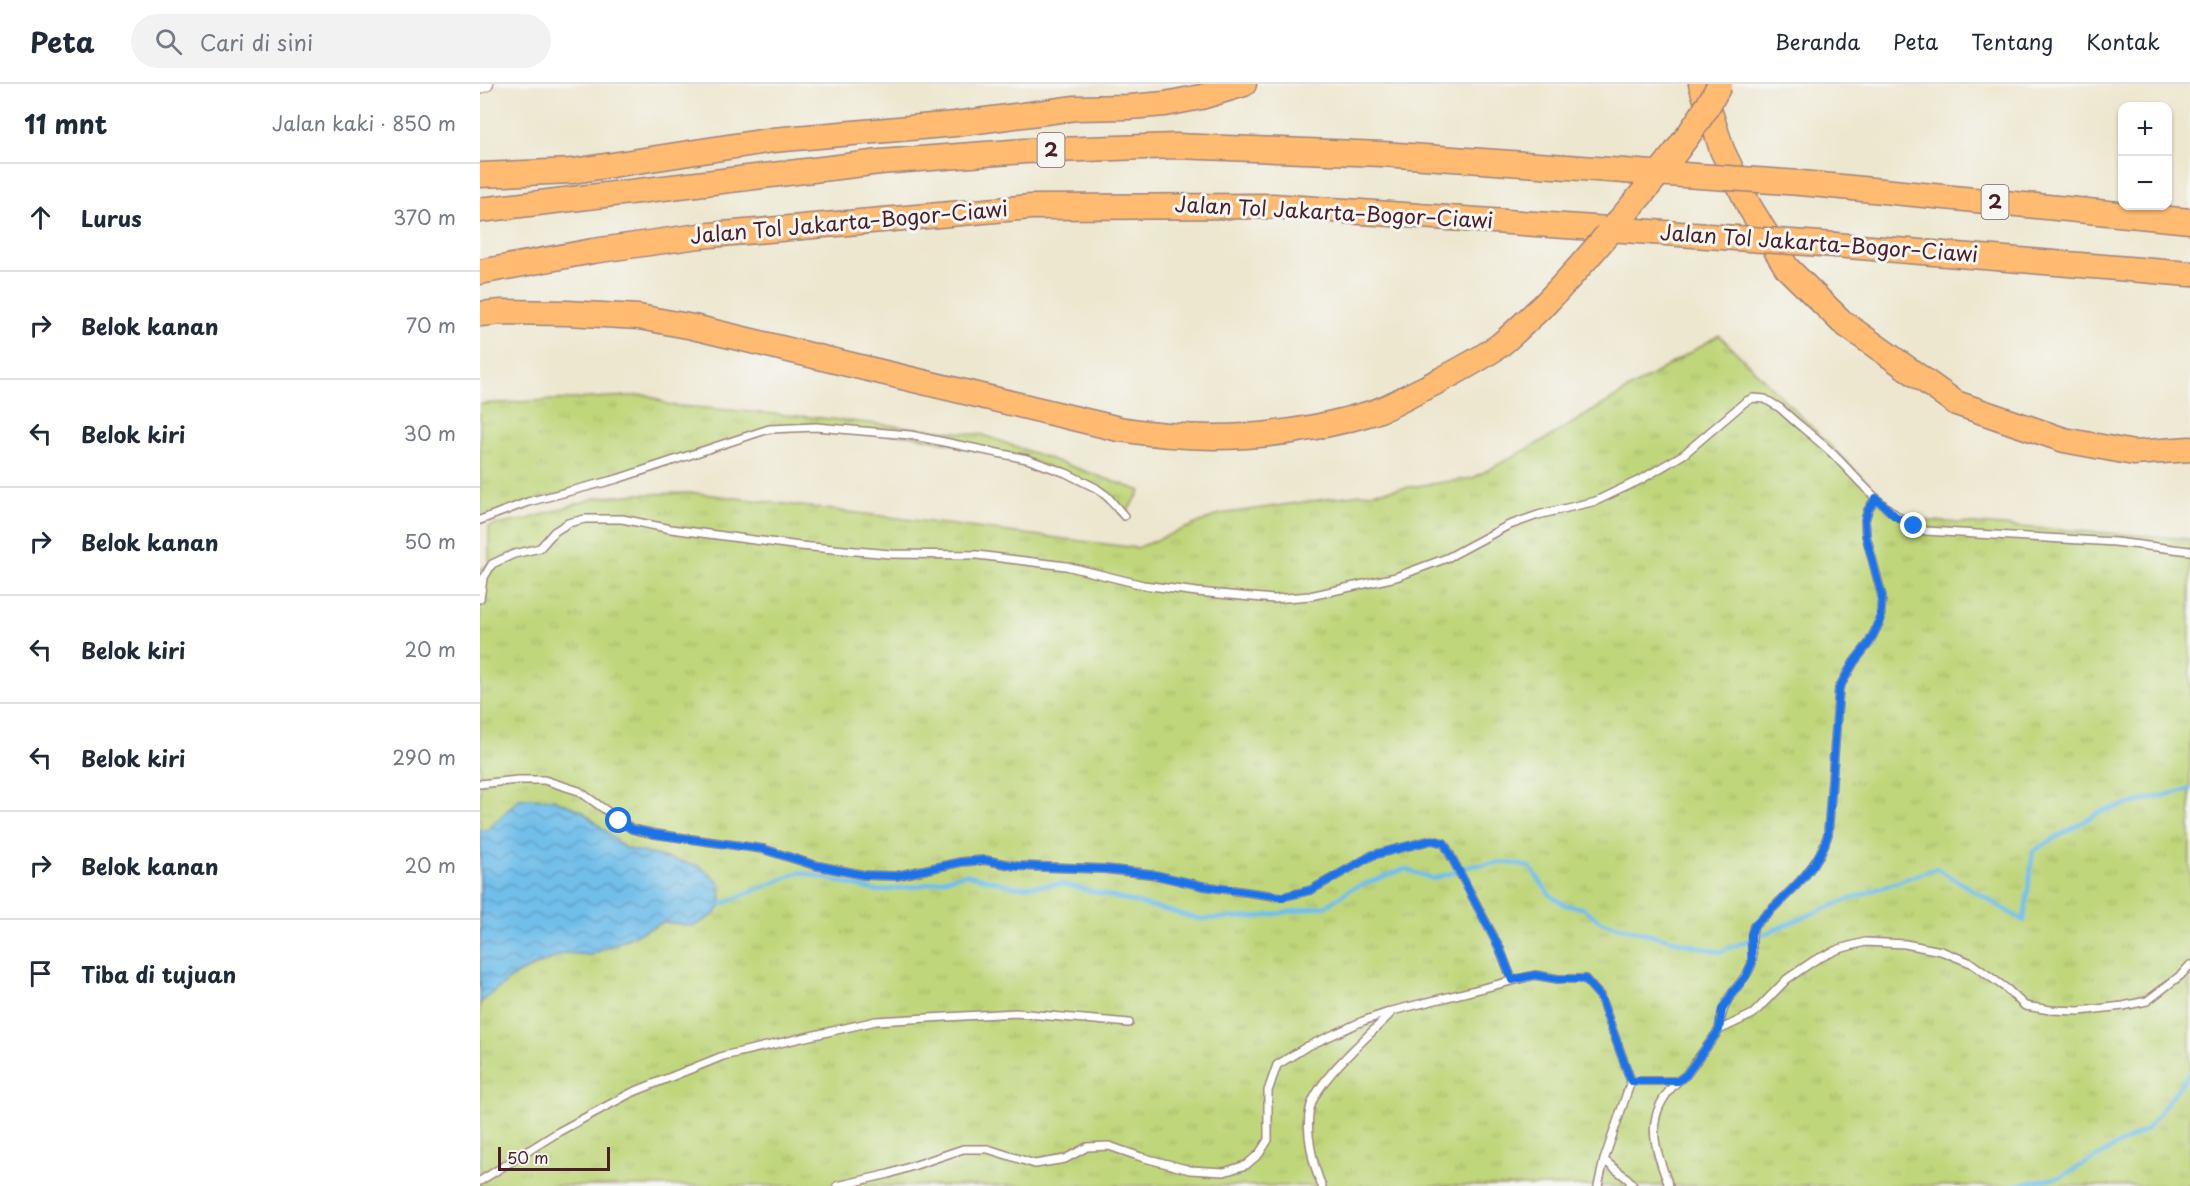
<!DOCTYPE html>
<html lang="id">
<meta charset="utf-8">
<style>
body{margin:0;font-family:"Playpen Sans",sans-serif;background:#f2f2f3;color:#1f2937}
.controls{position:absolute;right:18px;top:18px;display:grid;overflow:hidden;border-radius:12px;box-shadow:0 2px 4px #0004}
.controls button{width:54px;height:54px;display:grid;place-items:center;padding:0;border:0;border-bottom:2px solid #e0e1e3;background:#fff;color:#1f2937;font:30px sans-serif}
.scale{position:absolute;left:18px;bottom:15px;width:112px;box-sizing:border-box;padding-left:6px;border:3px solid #4a1f2b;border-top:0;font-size:16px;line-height:21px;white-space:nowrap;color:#4a1f2b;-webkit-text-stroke:4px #f6f6f2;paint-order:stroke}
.stop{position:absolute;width:18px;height:18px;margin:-14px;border:4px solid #1a73e8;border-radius:50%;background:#fff}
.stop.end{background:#1a73e8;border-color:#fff;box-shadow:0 2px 6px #0008}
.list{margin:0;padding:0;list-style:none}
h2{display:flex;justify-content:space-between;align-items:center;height:78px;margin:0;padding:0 24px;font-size:26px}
h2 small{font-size:20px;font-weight:400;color:#747a83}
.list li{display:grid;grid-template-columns:39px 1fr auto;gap:18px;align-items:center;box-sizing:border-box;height:108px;padding:0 24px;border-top:2px solid #e0e1e3}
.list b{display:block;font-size:22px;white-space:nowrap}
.list em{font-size:20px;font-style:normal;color:#747a83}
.icon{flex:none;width:33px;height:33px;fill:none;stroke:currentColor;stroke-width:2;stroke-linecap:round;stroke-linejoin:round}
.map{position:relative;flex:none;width:1710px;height:1102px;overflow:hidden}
header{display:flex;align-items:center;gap:36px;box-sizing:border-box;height:84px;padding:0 30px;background:#fff;border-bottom:2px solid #e0e1e3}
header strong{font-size:28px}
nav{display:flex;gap:33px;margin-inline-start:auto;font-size:21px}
.search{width:420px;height:54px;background:#f2f2f3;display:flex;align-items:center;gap:15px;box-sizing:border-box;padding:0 21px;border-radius:33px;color:#747a83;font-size:22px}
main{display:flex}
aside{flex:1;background:#fff}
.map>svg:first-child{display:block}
.grass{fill:url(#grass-tufts);stroke:#857a52;stroke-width:1.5}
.water{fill:url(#water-waves);stroke:#5d6e8a;stroke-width:1.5}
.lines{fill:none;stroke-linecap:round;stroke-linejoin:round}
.stream{stroke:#70beea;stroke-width:4.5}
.service-casing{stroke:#9c837d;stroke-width:10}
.minor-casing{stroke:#9c837d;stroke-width:16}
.motorway-casing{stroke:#9c837d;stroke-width:27}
.service{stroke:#fff;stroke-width:7}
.minor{stroke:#fff;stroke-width:14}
.motorway{stroke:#febb71;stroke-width:24}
.motorway-bridge-casing{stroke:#9c837d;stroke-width:27;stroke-linecap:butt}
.motorway-bridge{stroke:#febb71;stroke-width:24}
.route{stroke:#1a73e8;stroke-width:8}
.labels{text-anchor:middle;stroke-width:6;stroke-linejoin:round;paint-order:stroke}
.shield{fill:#f6f6f2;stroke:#7e6067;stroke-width:1.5}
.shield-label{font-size:20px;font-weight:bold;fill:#4a1f2b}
.street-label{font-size:21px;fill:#4a1f2b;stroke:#f6f6f2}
</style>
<header>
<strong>Peta</strong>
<div class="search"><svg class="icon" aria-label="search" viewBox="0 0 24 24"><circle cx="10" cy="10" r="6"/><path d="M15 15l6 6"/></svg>Cari di sini</div>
<nav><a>Beranda</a><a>Peta</a><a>Tentang</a><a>Kontak</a></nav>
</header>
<main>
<aside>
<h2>11 mnt<small>Jalan kaki · 850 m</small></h2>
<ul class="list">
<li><svg class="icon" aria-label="ahead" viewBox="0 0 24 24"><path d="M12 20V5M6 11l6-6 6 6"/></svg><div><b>Lurus</b></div><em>370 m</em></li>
<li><svg class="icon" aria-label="right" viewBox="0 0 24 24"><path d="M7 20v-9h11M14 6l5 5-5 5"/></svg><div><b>Belok kanan</b></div><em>70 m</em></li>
<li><svg class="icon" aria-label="left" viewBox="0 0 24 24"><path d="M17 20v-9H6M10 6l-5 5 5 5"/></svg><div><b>Belok kiri</b></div><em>30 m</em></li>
<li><svg class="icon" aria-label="right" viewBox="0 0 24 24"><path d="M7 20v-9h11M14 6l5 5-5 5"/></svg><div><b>Belok kanan</b></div><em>50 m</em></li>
<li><svg class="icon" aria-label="left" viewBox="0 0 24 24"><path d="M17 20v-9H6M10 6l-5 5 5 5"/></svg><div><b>Belok kiri</b></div><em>20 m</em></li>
<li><svg class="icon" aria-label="left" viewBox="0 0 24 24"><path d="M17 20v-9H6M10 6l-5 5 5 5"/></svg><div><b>Belok kiri</b></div><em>290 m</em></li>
<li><svg class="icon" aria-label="right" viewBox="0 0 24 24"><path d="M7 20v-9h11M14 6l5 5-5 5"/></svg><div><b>Belok kanan</b></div><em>20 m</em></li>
<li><svg class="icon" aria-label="arrive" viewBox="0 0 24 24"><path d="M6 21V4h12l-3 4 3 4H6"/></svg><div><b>Tiba di tujuan</b></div></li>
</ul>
</aside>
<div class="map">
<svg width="1710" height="1102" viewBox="0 0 1710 1102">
<defs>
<pattern id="grass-tufts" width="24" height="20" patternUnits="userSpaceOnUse" patternTransform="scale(1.5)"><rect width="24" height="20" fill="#c0d67a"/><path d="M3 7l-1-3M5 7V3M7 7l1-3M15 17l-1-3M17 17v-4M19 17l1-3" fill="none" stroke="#a6b76a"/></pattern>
<pattern id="water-waves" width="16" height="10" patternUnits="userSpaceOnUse" patternTransform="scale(1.5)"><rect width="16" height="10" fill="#70beea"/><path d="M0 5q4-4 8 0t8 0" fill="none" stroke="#5e9abe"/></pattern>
</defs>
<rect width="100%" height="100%" fill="#f6f6f2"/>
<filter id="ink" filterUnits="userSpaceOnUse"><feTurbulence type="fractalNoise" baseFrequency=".0167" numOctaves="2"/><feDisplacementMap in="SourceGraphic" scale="12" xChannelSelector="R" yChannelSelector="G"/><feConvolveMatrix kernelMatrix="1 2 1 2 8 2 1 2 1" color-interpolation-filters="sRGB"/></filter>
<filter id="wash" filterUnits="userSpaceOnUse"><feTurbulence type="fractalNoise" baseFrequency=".008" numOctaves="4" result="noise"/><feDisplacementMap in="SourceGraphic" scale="24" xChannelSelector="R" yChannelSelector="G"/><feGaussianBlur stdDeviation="1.35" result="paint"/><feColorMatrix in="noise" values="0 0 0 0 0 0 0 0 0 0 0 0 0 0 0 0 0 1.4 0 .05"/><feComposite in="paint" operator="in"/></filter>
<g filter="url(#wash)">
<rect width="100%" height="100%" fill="#ede7cf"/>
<!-- grass -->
<g class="grass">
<polygon points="1239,251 1424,435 1710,455 1710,1102 0,1102 0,486 9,480 9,442 45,436 115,414 159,410 216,409 657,464 740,430 993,394 1066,355"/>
<polygon points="168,311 189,321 331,333 503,351 661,407 644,432 616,404 547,375 430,351 333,344 289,345 137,395 48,418 0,439 0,320"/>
</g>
<!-- water -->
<polygon class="water" points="40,714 73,715 102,727 145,764 219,782 239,798 242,820 234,831 214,842 184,838 111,871 85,869 37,890 0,919 0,746 7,746"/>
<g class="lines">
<!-- stream -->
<g class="stream">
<polyline points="242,820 320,788 396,807 439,802 485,790 537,803 583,800 720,835 777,833 846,822 871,805 925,785 953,795 991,782 1024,778 1050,783 1069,810 1085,821 1103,824 1121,838 1240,868 1351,822 1456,784 1544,837 1553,767 1622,727 1710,705"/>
<polyline points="1532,1102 1581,1093 1667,1045 1710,988"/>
</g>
</g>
</g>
<g filter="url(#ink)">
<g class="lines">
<!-- service casing -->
<g class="service-casing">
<g id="service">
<polyline points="0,436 48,418 137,395 289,345 336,343 430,351 547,375 586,389 616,404 627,412 644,432"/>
<path d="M 0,515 L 3,495 L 12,480 L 34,470 L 60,464 L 74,448 L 88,439 L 105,435 L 142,435 L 191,445 L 320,462 L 410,470 L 497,471 L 586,482 L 663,501 L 717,508 L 794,515 L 830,512 L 916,493 L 967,474 L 1027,442 L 1058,431 L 1116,417 L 1162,395 L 1204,370 L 1265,318 L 1273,314 L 1285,315 L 1300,324 C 1317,340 1336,354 1353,370 C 1382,399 1407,433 1446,447 L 1635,458 L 1710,467"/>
<polyline points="0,700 38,696 64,696 99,707 152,745 175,750 283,765 334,781 384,791 416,792 481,778 505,776 536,782 624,785 671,790 723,802 802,813 831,806 893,771 952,756 964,759 1020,865 1032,896"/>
<path d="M 1239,946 C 1241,931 1244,919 1254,907 C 1260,898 1269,890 1272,879 C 1274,866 1269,855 1274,842 C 1301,815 1338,788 1348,750 L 1359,604 L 1374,578 L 1389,559 L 1400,537 L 1402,512 L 1386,451 L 1385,436 L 1388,426 L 1396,414"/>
<polyline points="0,1097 80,1047 151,1009 243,972 396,937 536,929 649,939"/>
<polyline points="357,1102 409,1090 483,1065 508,1065 555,1080 585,1075 607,1063 629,1062 661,1073 710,1086 744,1088 766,1081 779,1070 788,1056 788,1007 797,981 826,963 883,937 912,927 1055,891 1078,895 1105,895 1120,912 1151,997"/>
<path d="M 842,1102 C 833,1083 825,1045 830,1025 C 836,996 889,952 910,930"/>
<polyline points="1118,1102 1124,1076"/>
<polyline points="1153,1102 1148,1095 1124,1076 1151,997 1198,997 1206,991 1239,946 1273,930 1307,895 1335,876 1359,865 1385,858 1425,860 1461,867 1491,879 1527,905 1545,922 1570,926 1600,927 1643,922 1667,917 1701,891 1710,881"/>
<path d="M 1189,1102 C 1174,1061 1162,1032 1198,997"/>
</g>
</g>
<!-- minor casing -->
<g class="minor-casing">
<polyline id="minor" points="0,2 6,0"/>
</g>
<!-- motorway casing -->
<g class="motorway-casing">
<g id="motorway">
<polyline points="1221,0 1242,66 1269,122 1307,184 1362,238 1476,319 1584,356 1654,369 1710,365"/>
<polyline points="0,91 93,87 293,56 475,40 595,24 650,23 685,20 721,13 764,0"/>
<polyline points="1321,99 1710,137"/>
<polyline points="0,126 400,78 545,67 696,62 902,70 1144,87"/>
<polyline points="1355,161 1710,190"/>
<polyline points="0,188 113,167 219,152 551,123 793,122 1129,145"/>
<path d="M 0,230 L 22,228 L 87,229 L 159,233 L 213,243 L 639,345 C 726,359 806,355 891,329 C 909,324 927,312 945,304 C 970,291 997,278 1020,261 C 1035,249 1049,234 1064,221"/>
</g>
</g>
<!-- service -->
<use href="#service" class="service"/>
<!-- minor -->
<use href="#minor" class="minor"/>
<!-- motorway -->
<use href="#motorway" class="motorway"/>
<!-- motorway-bridge casing -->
<g class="motorway-bridge-casing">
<g id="motorway-bridge">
<polyline points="1144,87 1321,99"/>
<polyline points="1129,145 1355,161"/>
<path d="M 1064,221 C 1092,192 1118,162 1144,131 C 1179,90 1215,48 1240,0"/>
</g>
</g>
<!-- motorway-bridge -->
<use href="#motorway-bridge" class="motorway-bridge"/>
</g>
</g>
<g class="lines" filter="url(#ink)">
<!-- route -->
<path class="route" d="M 139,737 L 152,745 L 174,750 L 283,765 L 334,781 L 384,791 L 416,792 L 481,778 L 505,776 L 536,782 L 624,785 L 671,790 L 723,802 L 802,813 L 831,806 L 893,771 L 952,756 L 964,759 L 1020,865 L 1032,896 L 1055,891 L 1078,895 L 1105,895 L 1120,912 L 1151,997 L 1198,997 L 1206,991 L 1239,946 L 1242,926 L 1253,908 L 1266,892 L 1272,879 L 1271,851 L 1274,842 C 1301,815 1338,788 1348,750 L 1359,604 L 1374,578 L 1389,559 L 1400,537 L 1402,512 L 1386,452 L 1385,436 L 1388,426 L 1396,414 L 1415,432 L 1434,442"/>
</g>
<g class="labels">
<!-- shield labels -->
<g class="shield">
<rect x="557.5" y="49" width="27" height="34" rx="4.5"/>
<rect x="1501.5" y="101" width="27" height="34" rx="4.5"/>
</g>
<g class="shield-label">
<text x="571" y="73">2</text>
<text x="1515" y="125">2</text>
</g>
<!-- street labels -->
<g class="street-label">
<text transform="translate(854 129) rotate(3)" y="7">Jalan Tol Jakarta–Bogor–Ciawi</text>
<text transform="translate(369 139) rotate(-5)" y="7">Jalan Tol Jakarta–Bogor–Ciawi</text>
<text transform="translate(1339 160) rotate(4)" y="7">Jalan Tol Jakarta–Bogor–Ciawi</text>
</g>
</g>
</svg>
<div class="controls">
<button>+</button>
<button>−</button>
</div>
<div class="scale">50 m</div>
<div class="stop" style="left:139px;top:737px"></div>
<div class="stop end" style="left:1434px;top:442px"></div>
</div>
</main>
